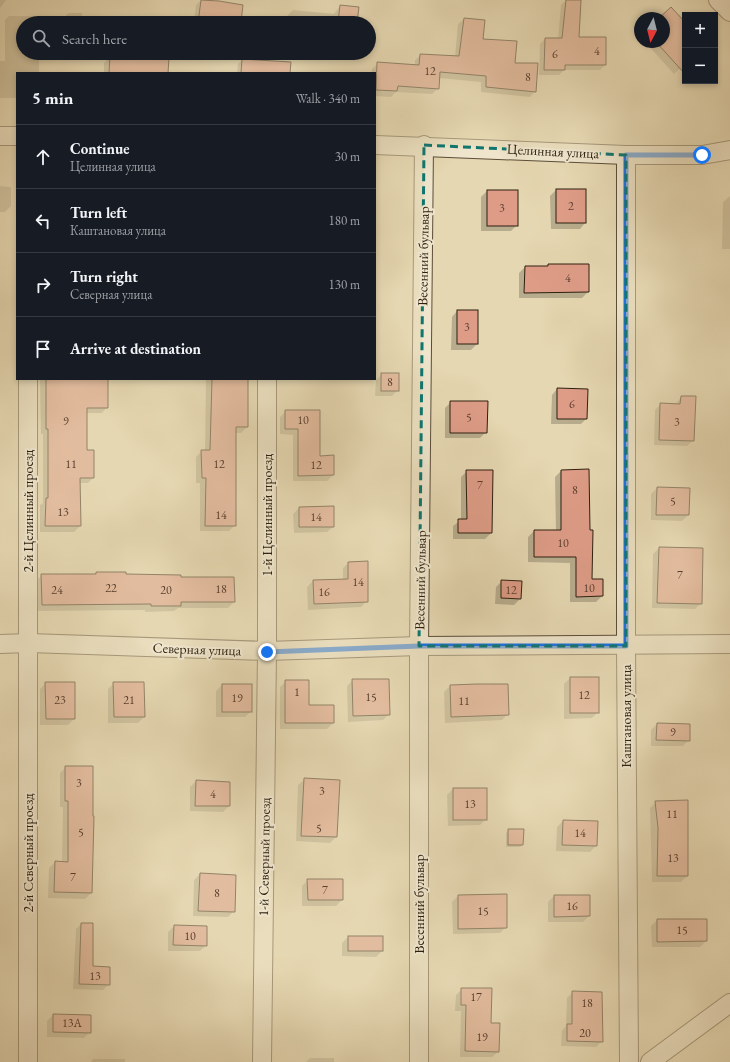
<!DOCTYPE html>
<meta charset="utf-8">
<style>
body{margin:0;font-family:"EB Garamond",serif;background:#242831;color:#f1f3f6}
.controls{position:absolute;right:12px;top:12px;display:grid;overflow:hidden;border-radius:0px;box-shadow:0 2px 6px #0003}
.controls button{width:36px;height:36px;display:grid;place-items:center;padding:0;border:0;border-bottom:1px solid #363941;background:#171b24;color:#f1f3f6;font:20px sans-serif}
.compass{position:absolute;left:634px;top:12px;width:36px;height:36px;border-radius:50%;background:#171b24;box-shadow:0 2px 6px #0003;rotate:187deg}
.stop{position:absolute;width:12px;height:12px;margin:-9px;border:3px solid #1a73e8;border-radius:50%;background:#fff}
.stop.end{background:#1a73e8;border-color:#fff;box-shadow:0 1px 4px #0008}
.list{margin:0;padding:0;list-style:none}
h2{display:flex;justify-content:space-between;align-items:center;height:52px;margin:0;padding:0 16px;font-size:17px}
h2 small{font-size:13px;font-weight:400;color:#9ea1a6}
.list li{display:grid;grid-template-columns:26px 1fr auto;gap:12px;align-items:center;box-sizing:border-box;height:64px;padding:0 16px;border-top:1px solid #363941}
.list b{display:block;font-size:15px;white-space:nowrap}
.list p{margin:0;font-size:13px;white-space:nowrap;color:#9ea1a6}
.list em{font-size:13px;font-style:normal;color:#9ea1a6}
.icon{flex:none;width:22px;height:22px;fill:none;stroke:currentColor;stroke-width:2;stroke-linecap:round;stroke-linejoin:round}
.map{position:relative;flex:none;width:730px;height:1062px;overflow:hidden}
.search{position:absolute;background:#171b24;box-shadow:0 2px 6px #0003;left:16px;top:16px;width:360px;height:44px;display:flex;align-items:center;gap:10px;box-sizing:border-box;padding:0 14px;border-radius:22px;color:#9ea1a6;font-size:15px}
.panel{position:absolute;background:#171b24;box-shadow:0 2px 6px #0003;left:16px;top:72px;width:360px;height:308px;border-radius:0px}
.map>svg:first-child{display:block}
.shadow{fill:#0003}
.building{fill:#de9c87;stroke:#2d1f0f}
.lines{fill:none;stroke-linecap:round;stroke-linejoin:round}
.street-casing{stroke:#5b4d38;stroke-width:20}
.street{stroke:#eee5cc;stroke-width:18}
.route{stroke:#1a73e8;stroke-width:5}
.marked{fill:none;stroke:#0f766e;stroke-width:3;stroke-dasharray:8 5;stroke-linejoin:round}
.labels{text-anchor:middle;stroke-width:4;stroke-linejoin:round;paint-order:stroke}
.number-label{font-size:12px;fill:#593e2d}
.street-label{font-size:14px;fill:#2d1f0f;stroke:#eee5cc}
</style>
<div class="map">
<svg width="730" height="1062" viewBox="0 0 730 1062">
<rect width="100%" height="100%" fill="#e5d7b1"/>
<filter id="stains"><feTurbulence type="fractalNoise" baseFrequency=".005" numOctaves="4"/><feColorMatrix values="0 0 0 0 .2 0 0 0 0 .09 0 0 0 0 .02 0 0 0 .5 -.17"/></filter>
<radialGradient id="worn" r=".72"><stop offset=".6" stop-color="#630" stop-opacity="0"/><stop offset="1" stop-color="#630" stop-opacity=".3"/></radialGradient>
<!-- shadow -->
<g class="shadow">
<polygon points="0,0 6,0 0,8"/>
<polygon points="201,0 242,6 240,21 238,23 194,23 196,5"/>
<polygon points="566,0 569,0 578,38 605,65 600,70 564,70 559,75 539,75 540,44 545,39 558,39 561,5"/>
<polygon points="340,6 356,23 286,23 287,16 293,10 334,14"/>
<polygon points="671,9 685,24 685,64 674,74 645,42 664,42 664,18 661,18"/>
<polygon points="69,13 82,13 82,23 66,23 66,15"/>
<polygon points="9,16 35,16 35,23 23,23 23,53 39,53 39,73 17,73 17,98 0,98 0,61 5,61 5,20"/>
<polygon points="464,19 482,39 514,64 535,91 530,97 481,92 481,82 439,78 438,88 432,94 396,92 391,97 375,96 375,73 372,73 372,69 378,63 415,66 415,60 421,55 455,57 458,24"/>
<polygon points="284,53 309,53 306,56"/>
<polygon points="110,57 167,73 104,73 104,63"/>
<polygon points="242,60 276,73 237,73 238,64"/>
<polygon points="0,186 11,187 11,206 5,212 0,212"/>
<polygon points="556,190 585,223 580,229 551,229 550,196"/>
<polygon points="487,191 517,225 511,231 481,231 481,197"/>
<polygon points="730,196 730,249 722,249 723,202"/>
<polygon points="588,265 588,292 582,298 519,298 519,273 525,267"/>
<polygon points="457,311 477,344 471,350 451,350 452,317"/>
<polygon points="382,374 398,390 392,396 375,396 376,380"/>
<polygon points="40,379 107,379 107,407 102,413 86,413 86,451 93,478 88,483 79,483 80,526 74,532 40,532 40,505 43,503 43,434 41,434"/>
<polygon points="206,379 247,379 247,427 241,433 235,433 235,525 229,531 200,531 200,483 196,483 196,457 202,451 205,451"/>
<polygon points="557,389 586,419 581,424 551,424 552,395"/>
<polygon points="681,397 693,440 687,446 654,445 655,410 661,404 675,405"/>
<polygon points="451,402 486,432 480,438 445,438 445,408"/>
<polygon points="286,411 333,475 327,481 293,481 293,435 280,434 280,417"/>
<polygon points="467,471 491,533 485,539 453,539 453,526 461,520 461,477"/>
<polygon points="561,471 591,580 602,580 602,596 596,602 570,602 570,563 528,562 528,537 534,531 556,531 555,477"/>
<polygon points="657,488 688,515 682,521 651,520 651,494"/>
<polygon points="299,508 333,527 327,532 294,533 293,514"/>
<polygon points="659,548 701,603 695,609 652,608 653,554"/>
<polygon points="348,563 367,601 361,607 308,610 307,587 313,581 343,580 343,568"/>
<polygon points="96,573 124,573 124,575 180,578 234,602 228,608 178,608 174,611 145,612 145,610 36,611 36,581 42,575 94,575"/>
<polygon points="502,581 520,599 514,605 495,604 496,587"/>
<polygon points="570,678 598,712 592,718 564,719 564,684"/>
<polygon points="353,680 389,714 383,720 348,722 347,686"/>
<polygon points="286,681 308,706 333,723 327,729 280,729 280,687"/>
<polygon points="46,683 74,719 68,725 40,725 40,689"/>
<polygon points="114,683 144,717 138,723 108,723 108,689"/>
<polygon points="222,685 251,685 251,711 245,717 216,717 216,691"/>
<polygon points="507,685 508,714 502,720 445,723 444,692 450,686"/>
<polygon points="657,724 689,740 683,746 651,746 651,730"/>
<polygon points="66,767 91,893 85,899 48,898 49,868 55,862 62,863 63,807 60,807 60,773"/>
<polygon points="304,780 336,837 330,843 296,841 298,785"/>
<polygon points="196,781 229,782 229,806 223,812 190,811 190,787"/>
<polygon points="453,789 486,819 480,825 448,826 447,795"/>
<polygon points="656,802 687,876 681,882 652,882 650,808"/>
<polygon points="563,821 596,846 590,852 556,851 557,827"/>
<polygon points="509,830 522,845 520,847 506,847 506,833"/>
<polygon points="200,874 235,876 234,911 228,917 193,916 194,880"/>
<polygon points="308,880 342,900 336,906 302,906 302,886"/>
<polygon points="458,896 506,927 500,933 453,934 452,902"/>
<polygon points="554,896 589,916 583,922 548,922 548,902"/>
<polygon points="657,920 706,920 706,941 700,947 652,947 651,926"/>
<polygon points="81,924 92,967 109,984 103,990 73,989 76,929"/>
<polygon points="174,926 206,945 200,951 168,951 168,932"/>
<polygon points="348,937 382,937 382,951 376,957 342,956 342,943"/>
<polygon points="462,989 490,1024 498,1052 492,1057 460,1057 461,1011 455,1011 456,995"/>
<polygon points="573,992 602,1041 596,1047 561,1046 562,1031 566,1026 567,998"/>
<polygon points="53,1015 90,1032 84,1038 47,1037 47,1021"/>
<polygon points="310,1058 334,1058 334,1062 306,1062"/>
<polygon points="93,1059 125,1059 125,1062 91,1062"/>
</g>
<!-- building -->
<g class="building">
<polygon points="201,0 219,1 243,5 241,22 217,19 217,23 198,23"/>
<polygon points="566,0 581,0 579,37 606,37 606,65 565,65 565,70 544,70 545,38 562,38"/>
<polygon points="340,5 359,7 357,23 338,23"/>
<polygon points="671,7 685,22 685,74 656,42 664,42 664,18 659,18"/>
<polygon points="464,18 485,20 483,39 517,41 515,63 538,63 536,92 486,87 486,76 440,72 439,89 398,86 397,91 376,90 377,62 419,65 420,54 459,56"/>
<polygon points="110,56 169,58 168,73 109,73"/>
<polygon points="242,59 291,62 290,73 241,73"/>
<rect x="556" y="189" width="30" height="34"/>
<rect x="487" y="190" width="31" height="36"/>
<polygon points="548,264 589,264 589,292 524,293 525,266 548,266"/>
<rect x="457" y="310" width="21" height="34"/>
<rect x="381" y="373" width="18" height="18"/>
<polygon points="46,379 108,379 108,408 87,408 87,450 94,450 94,478 80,478 81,526 45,526 46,498 48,498 48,429 46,429"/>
<polygon points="212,379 248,379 248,427 236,427 236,526 205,526 206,478 202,478 201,450 210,450"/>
<polygon points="557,388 588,389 587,419 557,419"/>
<polygon points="681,396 696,396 694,441 659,440 660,403 680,404"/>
<polygon points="450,401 488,401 487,433 450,433"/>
<polygon points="285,410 320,410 320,456 334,455 334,475 298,476 298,429 285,429"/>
<polygon points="589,469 590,530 593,530 592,579 603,579 603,596 576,597 576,557 534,557 534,530 561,530 561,470"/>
<polygon points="466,470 493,470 492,533 458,533 458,519 467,519"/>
<polygon points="657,487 690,488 689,515 656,515"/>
<polygon points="334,506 334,527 299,527 299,507"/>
<polygon points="659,547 703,548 702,604 657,603"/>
<polygon points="368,561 368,602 314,604 313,580 348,579 348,562"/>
<polygon points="96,572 126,572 126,574 181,575 181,577 234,577 235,602 181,602 181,606 151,606 151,604 42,605 41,574 96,574"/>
<polygon points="501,580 522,581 521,599 501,598"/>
<rect x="570" y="677" width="29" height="36"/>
<polygon points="352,679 389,679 390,715 353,716"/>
<polygon points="285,680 309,680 309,705 334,705 334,723 285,723"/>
<polygon points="45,682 75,682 75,719 46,719"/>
<polygon points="113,682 144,682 145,717 114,717"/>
<rect x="222" y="684" width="30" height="28"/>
<polygon points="477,684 508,684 509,715 451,717 450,685"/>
<polygon points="657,723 690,724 690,741 656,740"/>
<polygon points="65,766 93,766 93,816 94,816 92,893 54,892 55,861 68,862 68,801 65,801"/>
<polygon points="304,778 340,780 337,837 301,836"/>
<polygon points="196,780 230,782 230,806 195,806"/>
<rect x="453" y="788" width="34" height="32"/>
<polygon points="688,800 688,876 657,876 658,828 655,801"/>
<polygon points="563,820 598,821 597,846 562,845"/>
<polygon points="508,829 524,829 523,845 508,845"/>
<polygon points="200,873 236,875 235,912 198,911"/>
<polygon points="307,879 343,879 343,900 308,900"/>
<polygon points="507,894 507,928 458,929 458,895"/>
<polygon points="554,895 590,895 590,916 554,917"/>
<polygon points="657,919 707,919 707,941 657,942"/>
<polygon points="81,923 93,923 93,966 110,967 110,985 79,984"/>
<polygon points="174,925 207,926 207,946 173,945"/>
<rect x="348" y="936" width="35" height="15"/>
<polygon points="461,988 492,988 491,1023 500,1023 499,1052 465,1051 466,1005 461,1005"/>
<polygon points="572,991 602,992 603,1042 567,1041 567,1024 572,1024"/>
<polygon points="53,1014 91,1015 91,1033 53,1032"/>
</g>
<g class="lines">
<!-- street casing -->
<g class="street-casing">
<g id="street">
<polyline points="718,0 730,12"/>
<polyline points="0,136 17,136"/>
<polyline points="375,145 626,155 702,155 730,150"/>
<polyline points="626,155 626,646 629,1062"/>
<polyline points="28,379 28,1062"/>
<polyline points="0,644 29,643 267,651 419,646 730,644"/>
<polyline points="262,1062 267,651 267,379"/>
<polyline points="419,1062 419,646 424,145"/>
<polyline points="650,1062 730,1003"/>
</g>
</g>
<!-- street -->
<use href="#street" class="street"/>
</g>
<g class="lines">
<!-- route -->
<polyline class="route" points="267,652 419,646 626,646 626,155 702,155"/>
</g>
<!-- marked area -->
<path d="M0 0H730V1062H0ZM 424,145 L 626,155 L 626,646 L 419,646 Z" fill="#e5d7b1" fill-opacity=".55" fill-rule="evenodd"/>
<path class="marked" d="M 424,145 L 626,155 L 626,646 L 419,646 Z"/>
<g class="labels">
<!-- number labels -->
<g class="number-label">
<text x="597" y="55">4</text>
<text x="555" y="58">6</text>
<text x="430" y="75">12</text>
<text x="528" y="81">8</text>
<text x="571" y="210">2</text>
<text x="502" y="212">3</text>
<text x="568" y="282">4</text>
<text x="467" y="331">3</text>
<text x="390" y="386">8</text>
<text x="572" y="408">6</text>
<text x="469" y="421">5</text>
<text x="303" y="424">10</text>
<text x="66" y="425">9</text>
<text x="677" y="426">3</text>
<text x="71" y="468">11</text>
<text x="219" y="468">12</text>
<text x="316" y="469">12</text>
<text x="480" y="489">7</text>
<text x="575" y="494">8</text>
<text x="673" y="505">5</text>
<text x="63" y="516">13</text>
<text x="221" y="519">14</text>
<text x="316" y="521">14</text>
<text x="563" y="547">10</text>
<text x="680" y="579">7</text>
<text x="358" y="586">14</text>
<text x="111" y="592">22</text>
<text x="589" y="592">10</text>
<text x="221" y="593">18</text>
<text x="57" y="594">24</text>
<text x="166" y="594">20</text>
<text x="511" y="594">12</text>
<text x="324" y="596">16</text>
<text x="297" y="696">1</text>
<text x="584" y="699">12</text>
<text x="371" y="701">15</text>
<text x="237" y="702">19</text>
<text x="60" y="704">23</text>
<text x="129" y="704">21</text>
<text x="464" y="705">11</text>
<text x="673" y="736">9</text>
<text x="79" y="787">3</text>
<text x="322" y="795">3</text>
<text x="213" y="798">4</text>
<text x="470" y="808">13</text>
<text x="672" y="818">11</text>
<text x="319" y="832">5</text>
<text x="81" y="836">5</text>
<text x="580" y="837">14</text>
<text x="673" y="862">13</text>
<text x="73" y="881">7</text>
<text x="325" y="894">7</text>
<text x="217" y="897">8</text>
<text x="572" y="910">16</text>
<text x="483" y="915">15</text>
<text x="682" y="934">15</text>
<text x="190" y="940">10</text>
<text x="95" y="980">13</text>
<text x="476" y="1001">17</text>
<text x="587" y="1007">18</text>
<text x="72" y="1027">13А</text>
<text x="585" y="1037">20</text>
<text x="482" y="1041">19</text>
</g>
<!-- street labels -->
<g class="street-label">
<text transform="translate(553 151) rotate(3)" y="5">Целинная улица</text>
<text transform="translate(423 256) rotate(-89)" y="5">Весенний бульвар</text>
<text transform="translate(28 511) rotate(-90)" y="5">2-й Целинный проезд</text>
<text transform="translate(267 515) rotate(-90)" y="5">1-й Целинный проезд</text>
<text transform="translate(420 580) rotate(-89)" y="5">Весенний бульвар</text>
<text transform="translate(197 649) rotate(2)" y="5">Северная улица</text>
<text transform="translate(626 716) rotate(-90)" y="5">Каштановая улица</text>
<text transform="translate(28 853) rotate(-90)" y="5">2-й Северный проезд</text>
<text transform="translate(264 857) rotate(-89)" y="5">1-й Северный проезд</text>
<text transform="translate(419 904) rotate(-90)" y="5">Весенний бульвар</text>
</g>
</g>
<rect width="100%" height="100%" filter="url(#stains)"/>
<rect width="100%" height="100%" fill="url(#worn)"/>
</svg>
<div class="controls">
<button>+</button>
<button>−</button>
</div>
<svg class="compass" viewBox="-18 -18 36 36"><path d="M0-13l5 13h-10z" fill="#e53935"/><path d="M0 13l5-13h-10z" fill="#9ea1a6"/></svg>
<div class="stop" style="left:702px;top:155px"></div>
<div class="stop end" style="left:267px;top:652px"></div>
<div class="search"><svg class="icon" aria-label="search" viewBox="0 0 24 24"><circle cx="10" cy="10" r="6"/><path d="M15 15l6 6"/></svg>Search here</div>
<section class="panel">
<h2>5 min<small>Walk · 340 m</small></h2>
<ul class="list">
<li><svg class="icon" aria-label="ahead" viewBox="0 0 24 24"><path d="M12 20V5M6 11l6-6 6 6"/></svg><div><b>Continue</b><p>Целинная улица</p></div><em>30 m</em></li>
<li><svg class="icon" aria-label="left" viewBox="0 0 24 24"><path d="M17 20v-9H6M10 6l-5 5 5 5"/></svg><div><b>Turn left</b><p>Каштановая улица</p></div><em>180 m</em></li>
<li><svg class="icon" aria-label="right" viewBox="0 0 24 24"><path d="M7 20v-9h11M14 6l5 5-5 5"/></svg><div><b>Turn right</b><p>Северная улица</p></div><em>130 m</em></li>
<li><svg class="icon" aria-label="arrive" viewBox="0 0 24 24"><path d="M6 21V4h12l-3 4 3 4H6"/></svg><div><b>Arrive at destination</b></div></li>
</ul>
</section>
</div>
